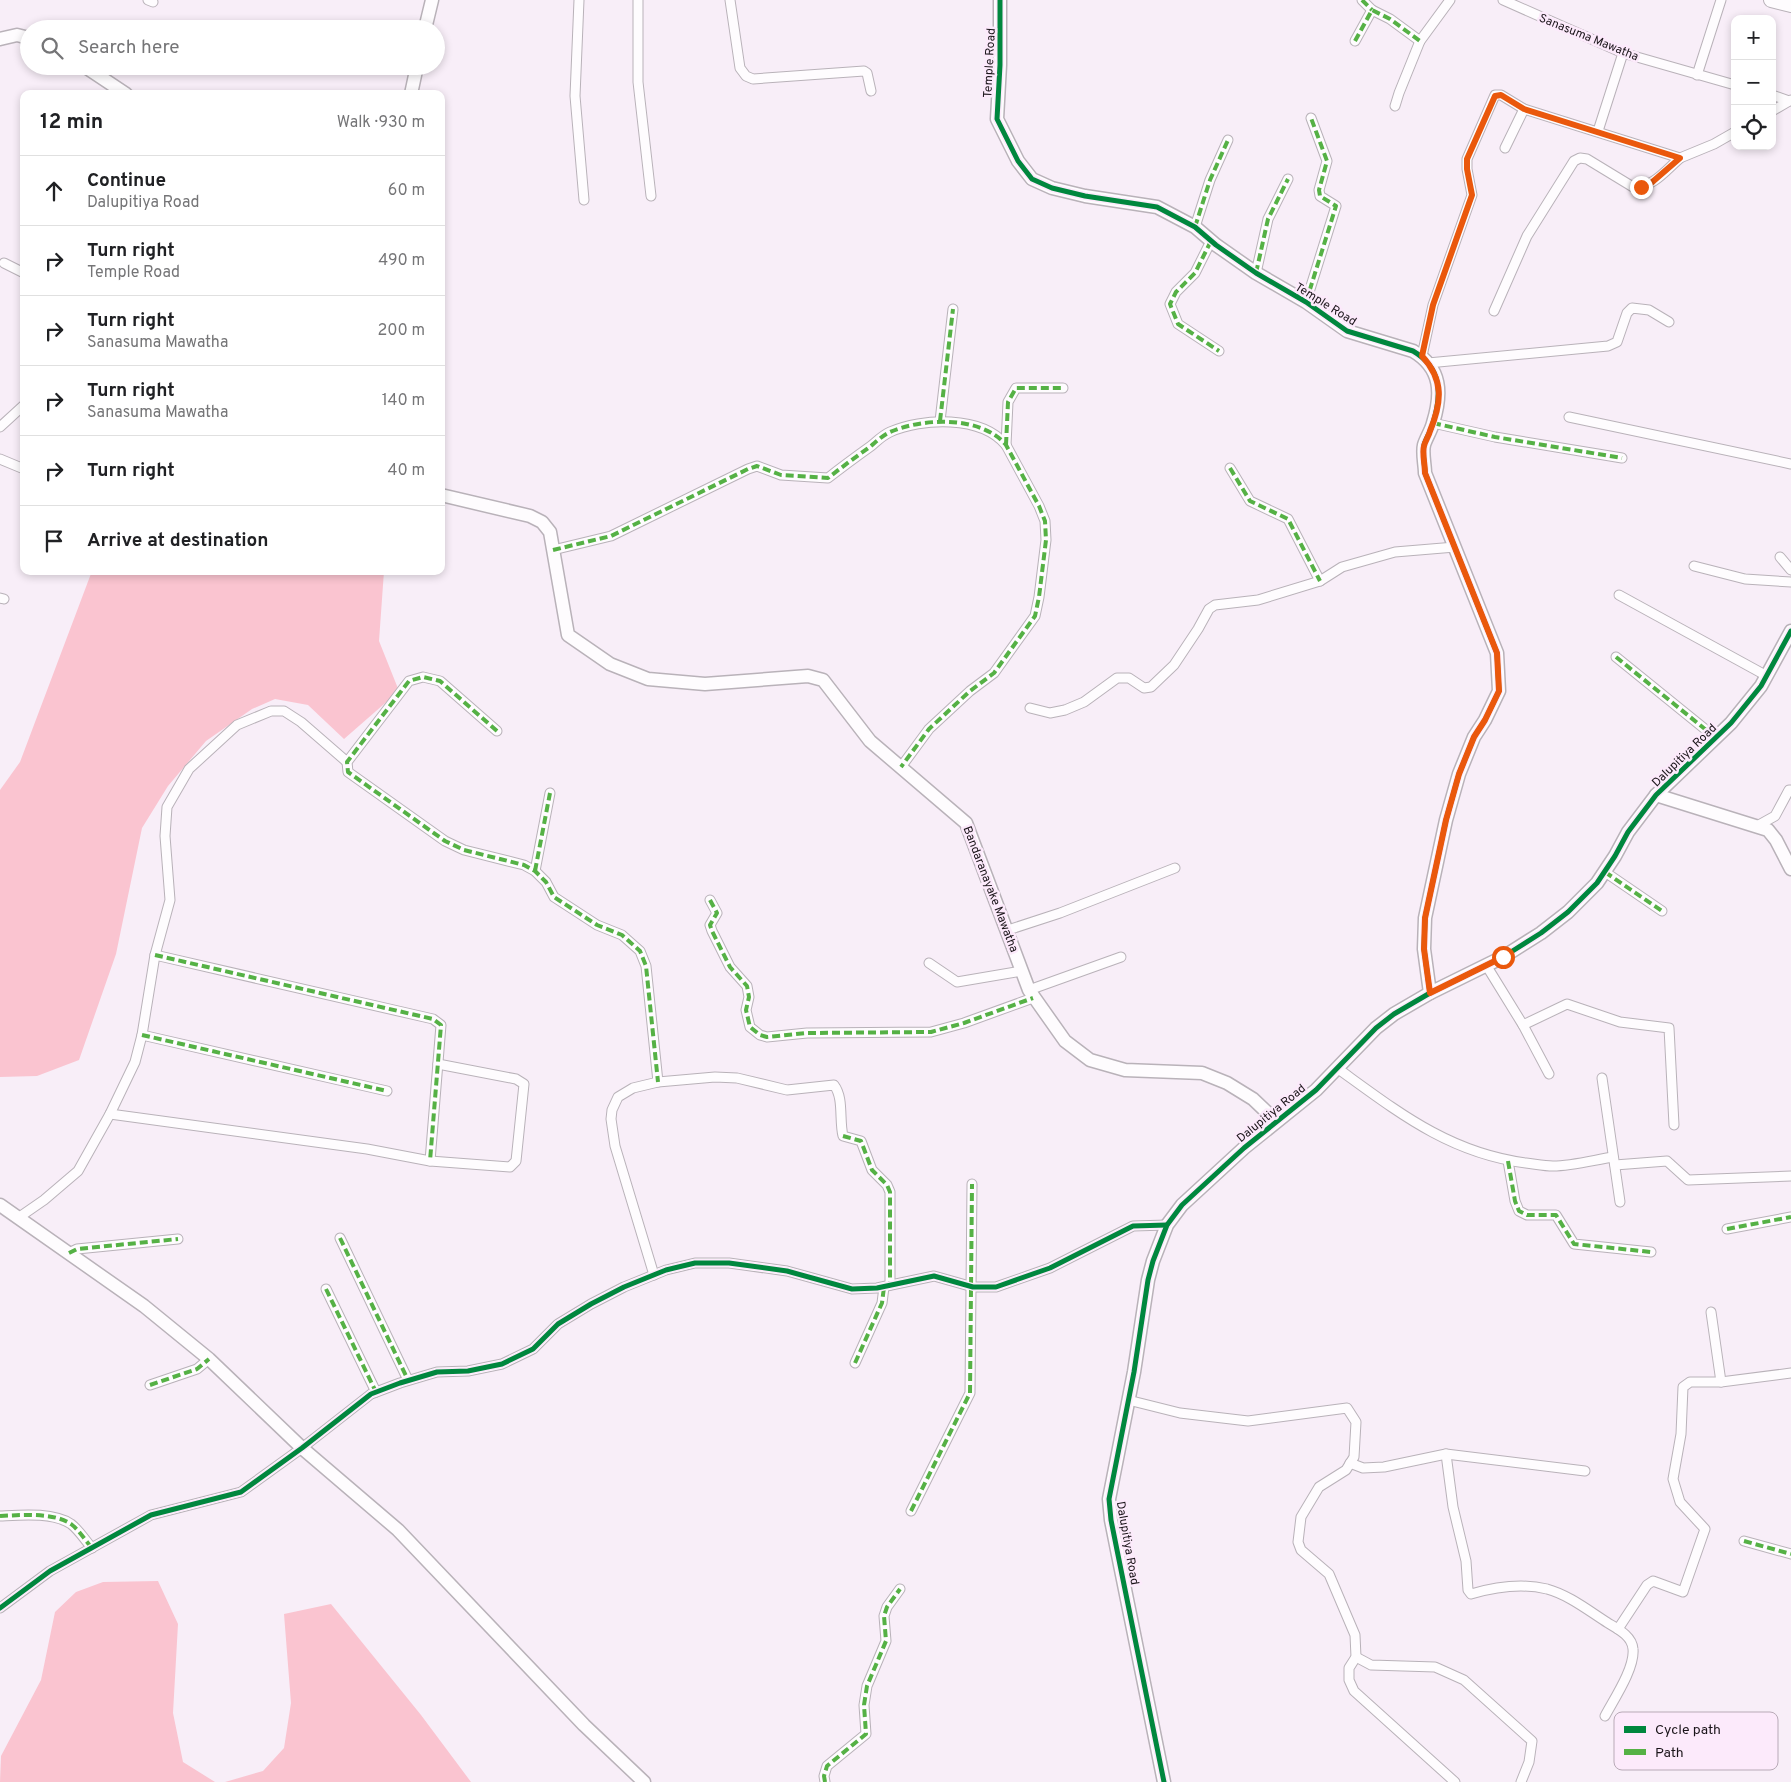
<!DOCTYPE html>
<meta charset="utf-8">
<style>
body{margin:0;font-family:Overpass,sans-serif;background:#f2f2f2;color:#202124}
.controls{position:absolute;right:15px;top:15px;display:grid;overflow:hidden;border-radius:10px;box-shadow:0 2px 8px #0003}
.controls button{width:45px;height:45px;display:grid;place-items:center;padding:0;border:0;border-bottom:1px solid #e0e0e0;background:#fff;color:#202124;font:25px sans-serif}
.stop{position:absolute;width:15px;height:15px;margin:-11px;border:4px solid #ea580c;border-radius:50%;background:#fff}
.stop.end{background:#ea580c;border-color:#fff;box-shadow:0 1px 5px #0008}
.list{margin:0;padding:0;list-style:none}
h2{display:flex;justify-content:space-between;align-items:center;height:65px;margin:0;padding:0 20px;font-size:21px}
h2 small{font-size:16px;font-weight:400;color:#757577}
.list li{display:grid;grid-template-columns:32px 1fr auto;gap:15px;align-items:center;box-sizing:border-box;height:70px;padding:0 20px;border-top:1px solid #e0e0e0}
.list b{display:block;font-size:19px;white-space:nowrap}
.list p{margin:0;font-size:16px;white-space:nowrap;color:#757577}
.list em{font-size:16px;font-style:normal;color:#757577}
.icon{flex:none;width:28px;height:28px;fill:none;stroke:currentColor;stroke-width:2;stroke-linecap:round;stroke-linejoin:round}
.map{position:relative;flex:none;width:1791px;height:1782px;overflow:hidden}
.search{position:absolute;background:#fff;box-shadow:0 2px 8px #0003;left:20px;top:20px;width:425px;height:55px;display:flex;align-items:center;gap:12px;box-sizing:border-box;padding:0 18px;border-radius:28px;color:#757577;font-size:19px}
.panel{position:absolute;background:#fff;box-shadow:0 2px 8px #0003;left:20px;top:90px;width:425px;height:485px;border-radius:10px}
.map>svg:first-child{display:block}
.green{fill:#fac4d0}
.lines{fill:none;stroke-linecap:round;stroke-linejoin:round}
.street-casing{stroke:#b9b2b9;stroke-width:11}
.secondary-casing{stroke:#b9b2b9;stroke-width:15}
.primary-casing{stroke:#b9b2b9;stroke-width:16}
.street{stroke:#fefcfe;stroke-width:9}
.secondary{stroke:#fefcfe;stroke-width:12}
.primary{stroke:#fefcfe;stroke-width:14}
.quiet{stroke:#55b145;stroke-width:4;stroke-dasharray:8 4;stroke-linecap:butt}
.cycleway-casing{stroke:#fceafb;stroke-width:8}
.cycleway{stroke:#00873e;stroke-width:5}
.route{stroke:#ea580c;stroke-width:6}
.labels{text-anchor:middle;stroke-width:5;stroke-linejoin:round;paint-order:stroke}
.street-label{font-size:12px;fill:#1a1419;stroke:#fceafb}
.key{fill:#fceafb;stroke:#b8aab7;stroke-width:1}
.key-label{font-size:14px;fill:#1a1419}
</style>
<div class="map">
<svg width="1791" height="1782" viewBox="0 0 1791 1782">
<rect width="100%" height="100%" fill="#f8eef8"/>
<!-- green -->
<g class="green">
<polygon points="92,571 384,571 379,641 399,691 344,739 308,705 275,699 252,709 206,741 168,786 142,828 116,954 79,1060 37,1076 0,1077 0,790 20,762"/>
<polygon points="158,1581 178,1624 173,1713 183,1762 215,1782 0,1782 1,1756 41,1680 55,1612 76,1592 103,1582"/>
<polygon points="331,1604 421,1715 471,1782 225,1782 263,1771 284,1748 291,1703 284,1614"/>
</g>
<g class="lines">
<!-- street casing -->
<g class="street-casing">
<g id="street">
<polyline points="148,0 153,2"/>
<polyline points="579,0 575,96 584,200"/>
<polyline points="638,0 638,82 651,196"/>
<polyline points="730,0 740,68 746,76 753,79 864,71 867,73 871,91"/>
<polyline points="1362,0 1372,10"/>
<polyline points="1503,0 1623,53 1735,85"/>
<polyline points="1355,41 1372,10 1390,19 1420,41"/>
<polyline points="1697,75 1721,0"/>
<polyline points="1772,95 1789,101"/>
<polyline points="1395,106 1399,93 1420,41 1450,0"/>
<polyline points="1772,111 1791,100"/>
<polyline points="1598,131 1623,53"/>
<polyline points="1505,148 1524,109"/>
<polyline points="1195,227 1210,180 1228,140"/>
<polyline points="1211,241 1195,273 1176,292 1170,304 1178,324 1219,351"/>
<polyline points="4,263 24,273"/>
<polyline points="1256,273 1268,219 1288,179"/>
<polyline points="1306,302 1336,206 1320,196 1319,190 1327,161 1311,118"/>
<path d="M 1494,311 L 1527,236 L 1574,161 L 1580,158 L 1587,159 L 1633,187 C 1653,188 1666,170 1680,158"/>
<polyline points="1422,356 1433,305 1472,195 1467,169 1467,159 1495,95 1501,95 1524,109 1680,158 1714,144 1735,132"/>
<polyline points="1428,363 1608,346 1617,342 1627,313 1632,308 1649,310 1669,322"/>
<polyline points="1569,417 1791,464"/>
<polyline points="940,421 953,309"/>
<polyline points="1433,423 1495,437 1622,458"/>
<polyline points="0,427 24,405"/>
<polyline points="1006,445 1008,402 1016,388 1063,388"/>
<polyline points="0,459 24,469"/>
<polyline points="1230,468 1250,501 1288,519 1320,581"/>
<path d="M 553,550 L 611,536 L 748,469 L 757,466 L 781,475 L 828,478 C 842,467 857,456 871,446 C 877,441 883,435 890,432 C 922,418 981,415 1006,445 L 1039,506 L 1045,521 L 1046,540 L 1039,597 L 1035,616 L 994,673 L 970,691 L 929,729 L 901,767"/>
<polyline points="1780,557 1791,570"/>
<polyline points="1694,566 1745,579 1791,582"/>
<polyline points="1619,595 1767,676"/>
<polyline points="0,598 4,599"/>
<polyline points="1616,657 1716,738"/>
<polyline points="1030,708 1050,713 1065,710 1084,702 1117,678 1129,678 1144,688 1151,687 1174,665 1198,629 1209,609 1215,605 1258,600 1320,581 1342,567 1395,552 1455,547"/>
<polyline points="497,731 440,681 423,677 409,681 347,762 348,772 445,841 464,850 524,865 535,871 546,882 554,897 597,925 622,935 640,951 646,966 658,1082"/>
<polyline points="1757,826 1775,816 1789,790 1791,790"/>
<polyline points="535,871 550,793"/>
<polyline points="1605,872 1662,911"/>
<polyline points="710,900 717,913 710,925 712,931 730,967 747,986 749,997 746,1010 750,1027 760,1035 767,1037 807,1033 931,1032 964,1023 1033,998"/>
<polyline points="1008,930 1060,913 1175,868"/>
<polyline points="155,955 433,1019 441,1025 430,1161"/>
<polyline points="929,963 957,982 1022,971"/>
<polyline points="1486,965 1523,1025 1567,1004 1620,1022 1669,1028 1674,1125"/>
<polyline points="1029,990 1121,957"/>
<polyline points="1523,1025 1549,1074"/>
<polyline points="142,1035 387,1091"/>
<path d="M 1337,1068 C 1398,1112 1449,1153 1526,1163 C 1535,1164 1544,1166 1553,1166 C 1572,1166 1594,1160 1613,1157"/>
<polyline points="1602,1078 1620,1202"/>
<polyline points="110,1114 367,1149 430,1161 510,1167 516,1161 524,1084 516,1079 438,1064"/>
<polyline points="1508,1161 1515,1201 1519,1211 1527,1215 1556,1215 1574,1244 1651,1252"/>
<polyline points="1615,1165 1667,1161 1688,1180 1791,1176"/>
<polyline points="18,1218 44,1200 78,1171 110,1114 135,1062 142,1035 155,955 170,900 165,836 167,807 189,769 237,725 271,711 284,711 301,722 347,762"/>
<polyline points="1727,1229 1791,1217"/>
<polyline points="340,1238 408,1380"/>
<polyline points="69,1253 77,1249 178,1239"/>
<path d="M 654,1275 L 615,1146 L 611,1119 L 612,1110 L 618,1097 L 633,1088 L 658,1082 L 715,1077 L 737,1078 L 787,1090 L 834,1085 C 844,1098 839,1120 843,1136 L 861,1141 L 872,1170 L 887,1185 L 890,1192 L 890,1285"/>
<polyline points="326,1289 376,1392"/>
<polyline points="1711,1312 1721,1382"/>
<polyline points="855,1363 882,1303 884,1287"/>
<polyline points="150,1385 197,1369 209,1359"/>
<polyline points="1128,1400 1180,1413 1248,1421 1347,1408 1356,1422 1354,1457 1346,1470 1319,1487 1301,1517 1298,1542 1301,1550 1329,1574 1355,1635 1356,1657 1349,1668 1349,1680 1354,1691 1455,1782"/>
<path d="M 1446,1454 L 1453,1507 L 1466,1561 L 1468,1590 L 1471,1594 C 1495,1587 1522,1583 1547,1589 C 1569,1595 1589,1611 1608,1623 C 1618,1629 1632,1636 1633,1649 C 1635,1668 1614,1699 1605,1716"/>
<polyline points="1350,1463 1363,1468 1384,1467 1446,1454 1585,1471"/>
<polyline points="911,1511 970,1393 972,1184"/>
<path d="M 0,1516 C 21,1515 53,1512 71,1524 C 79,1530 85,1540 92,1548"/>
<polyline points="1744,1541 1791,1554"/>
<polyline points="0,1608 50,1571 151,1515 241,1492 302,1448 371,1394 400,1383 437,1372 468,1371 502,1364 533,1349 558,1324 591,1304 624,1287 666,1270 695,1263 729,1263 787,1271 852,1289 877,1288 934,1276 973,1287 996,1287 1050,1268 1133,1226 1167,1225"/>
<polyline points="1618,1629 1647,1585 1653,1581 1683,1592 1705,1529 1680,1502 1673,1479 1681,1434 1683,1387 1690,1382 1721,1382 1791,1373"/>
<polyline points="1356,1657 1371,1665 1435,1667 1464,1680 1532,1741 1529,1762 1521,1782"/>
<polyline points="825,1782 824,1776 827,1766 866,1734 864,1705 867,1686 886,1641 884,1616 887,1607 900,1589"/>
</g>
</g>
<!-- secondary casing -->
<g class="secondary-casing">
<g id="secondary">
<path d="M 1000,0 L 1000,65 L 997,119 L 1018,161 L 1032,179 L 1052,188 L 1085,196 L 1157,207 L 1195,227 L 1216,245 L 1256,273 L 1306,302 L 1347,331 L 1413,351 C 1442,368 1442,394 1433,423 C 1431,431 1426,438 1424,445 C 1422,453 1425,465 1425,473 L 1497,653 L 1499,691 L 1485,720 L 1474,737 L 1459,774 L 1446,820 L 1425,918 L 1424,949 L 1430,993"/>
<polyline points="425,29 432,0"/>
<polyline points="0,39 17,35 29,38"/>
<polyline points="84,66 126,94"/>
<polyline points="411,94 417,66"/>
<polyline points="441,495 530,516 542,522 550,532 568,635 610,664 648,679 705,684 808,676 823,680 870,741 966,823 1029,990 1065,1041 1090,1060 1125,1070 1202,1073 1227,1083 1253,1099 1275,1120"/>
<polyline points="1656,795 1768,830 1776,840 1791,869"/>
<polyline points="0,1205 144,1306 209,1359 302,1448 398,1530 584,1725 644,1782"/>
<polyline points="1164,1782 1117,1550 1111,1520 1109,1499 1134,1372 1148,1280 1153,1261 1167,1225 1182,1205 1244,1148 1316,1090 1376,1028 1394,1014 1430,993 1503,957 1541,933 1568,912 1597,883 1615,856 1628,832 1656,795 1731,723 1761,686 1791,631"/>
</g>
</g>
<!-- primary casing -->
<g class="primary-casing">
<polyline id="primary" points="1771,0 1791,5"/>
</g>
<!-- street -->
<use href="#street" class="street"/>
<!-- secondary -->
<use href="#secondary" class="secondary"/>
<!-- primary -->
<use href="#primary" class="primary"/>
<!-- quiet -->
<g class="quiet">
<polyline points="1362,0 1372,10"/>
<polyline points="1355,41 1372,10 1390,19 1420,41"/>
<polyline points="1195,227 1210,180 1228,140"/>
<polyline points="1211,241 1195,273 1176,292 1170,304 1178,324 1219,351"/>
<polyline points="1256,273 1268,219 1288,179"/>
<polyline points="1306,302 1336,206 1320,196 1319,190 1327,161 1311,118"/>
<polyline points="940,421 953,309"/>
<polyline points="1433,423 1495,437 1622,458"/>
<polyline points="1006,445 1008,402 1016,388 1063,388"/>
<polyline points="1230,468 1250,501 1288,519 1320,581"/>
<path d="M 553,550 L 611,536 L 748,469 L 757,466 L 781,475 L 828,478 C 842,467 857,456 871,446 C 877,441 883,435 890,432 C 922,418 981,415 1006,445 L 1039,506 L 1045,521 L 1046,540 L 1039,597 L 1035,616 L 994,673 L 970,691 L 929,729 L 901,767"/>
<polyline points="1616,657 1716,738"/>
<polyline points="497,731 440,681 423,677 409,681 347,762 348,772 445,841 464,850 524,865 535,871 546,882 554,897 597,925 622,935 640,951 646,966 658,1082"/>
<polyline points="535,871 550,793"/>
<polyline points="1605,872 1662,911"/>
<polyline points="710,900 717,913 710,925 712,931 730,967 747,986 749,997 746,1010 750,1027 760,1035 767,1037 807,1033 931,1032 964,1023 1033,998"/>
<polyline points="155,955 433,1019 441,1025 430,1161"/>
<polyline points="142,1035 387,1091"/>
<polyline points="843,1136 861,1141 872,1170 887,1185 890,1192 890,1285"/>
<polyline points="1508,1161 1515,1201 1519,1211 1527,1215 1556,1215 1574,1244 1651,1252"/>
<polyline points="1727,1229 1791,1217"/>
<polyline points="340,1238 408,1380"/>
<polyline points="69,1253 77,1249 178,1239"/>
<polyline points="326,1289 376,1392"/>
<polyline points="855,1363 882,1303 884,1287"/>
<polyline points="150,1385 197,1369 209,1359"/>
<polyline points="911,1511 970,1393 972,1184"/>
<path d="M 0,1516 C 21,1515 53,1512 71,1524 C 79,1530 85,1540 92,1548"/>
<polyline points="1744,1541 1791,1554"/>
<polyline points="825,1782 824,1776 827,1766 866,1734 864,1705 867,1686 886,1641 884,1616 887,1607 900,1589"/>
</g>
<!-- cycleway casing -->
<g class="cycleway-casing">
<g id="cycleway">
<path d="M 1000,0 L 1000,65 L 997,119 L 1018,161 L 1032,179 L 1052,188 L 1085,196 L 1157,207 L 1195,227 L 1216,245 L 1256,273 L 1306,302 L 1347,331 L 1413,351 C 1442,368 1442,394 1433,423 C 1431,431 1426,438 1424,445 C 1422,453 1425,465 1425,473 L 1497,653 L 1499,691 L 1485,720 L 1474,737 L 1459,774 L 1446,820 L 1425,918 L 1424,949 L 1430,993"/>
<polyline points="0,1608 50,1571 151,1515 241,1492 302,1448 371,1394 400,1383 437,1372 468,1371 502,1364 533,1349 558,1324 591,1304 624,1287 666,1270 695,1263 729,1263 787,1271 852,1289 877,1288 934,1276 973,1287 996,1287 1050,1268 1133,1226 1167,1225"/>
<polyline points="1164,1782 1117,1550 1111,1520 1109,1499 1134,1372 1148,1280 1153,1261 1167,1225 1182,1205 1244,1148 1316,1090 1376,1028 1394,1014 1430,993 1503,957 1541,933 1568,912 1597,883 1615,856 1628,832 1656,795 1731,723 1761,686 1791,631"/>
</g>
</g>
<!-- cycleway -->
<use href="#cycleway" class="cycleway"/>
</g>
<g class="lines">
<!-- route -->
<path class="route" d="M 1503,957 L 1430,993 L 1424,949 L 1425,918 L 1446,820 L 1459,774 L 1474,737 L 1485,720 L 1499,691 L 1497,653 L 1425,473 C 1425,465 1422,453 1424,446 C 1425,441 1429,436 1430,431 C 1442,402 1444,380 1422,356 L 1433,305 L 1472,195 L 1467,169 L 1467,159 L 1495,96 L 1501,95 L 1524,109 L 1680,158 L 1650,184 L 1641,187"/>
</g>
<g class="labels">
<!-- street labels -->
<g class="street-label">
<text transform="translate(1589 37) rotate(22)" y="4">Sanasuma Mawatha</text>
<text transform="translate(989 63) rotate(-87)" y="4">Temple Road</text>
<text transform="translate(1326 304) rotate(32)" y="4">Temple Road</text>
<text transform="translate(1684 755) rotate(-44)" y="4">Dalupitiya Road</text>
<text transform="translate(991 889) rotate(69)" y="4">Bandaranayake Mawatha</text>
<text transform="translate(1271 1113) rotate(-39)" y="4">Dalupitiya Road</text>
<text transform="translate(1128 1543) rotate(80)" y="4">Dalupitiya Road</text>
</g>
</g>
<!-- legend -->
<rect x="1614" y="1712" width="164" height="58" rx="8" class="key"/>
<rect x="1624" y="1726" width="22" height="7" fill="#00873e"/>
<rect x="1624" y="1749" width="22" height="6" fill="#55b145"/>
<g class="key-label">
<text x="1655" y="1734">Cycle path</text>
<text x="1655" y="1757">Path</text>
</g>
</svg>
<div class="controls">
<button>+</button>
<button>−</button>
<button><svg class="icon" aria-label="locate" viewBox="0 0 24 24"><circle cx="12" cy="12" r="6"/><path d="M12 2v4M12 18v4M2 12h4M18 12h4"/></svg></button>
</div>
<div class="stop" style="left:1503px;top:957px"></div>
<div class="stop end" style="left:1641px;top:187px"></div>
<div class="search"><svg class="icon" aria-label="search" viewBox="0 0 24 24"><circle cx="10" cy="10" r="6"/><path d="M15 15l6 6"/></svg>Search here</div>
<section class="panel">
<h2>12 min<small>Walk · 930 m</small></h2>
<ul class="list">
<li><svg class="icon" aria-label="ahead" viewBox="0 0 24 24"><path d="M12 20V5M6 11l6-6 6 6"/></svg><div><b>Continue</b><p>Dalupitiya Road</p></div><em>60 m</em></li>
<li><svg class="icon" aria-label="right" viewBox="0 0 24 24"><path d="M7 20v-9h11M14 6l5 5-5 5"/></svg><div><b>Turn right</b><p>Temple Road</p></div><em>490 m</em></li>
<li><svg class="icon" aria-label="right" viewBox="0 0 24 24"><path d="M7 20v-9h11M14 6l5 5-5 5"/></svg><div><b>Turn right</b><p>Sanasuma Mawatha</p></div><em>200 m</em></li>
<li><svg class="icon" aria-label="right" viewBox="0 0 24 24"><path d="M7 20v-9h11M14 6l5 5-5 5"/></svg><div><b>Turn right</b><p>Sanasuma Mawatha</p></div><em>140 m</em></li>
<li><svg class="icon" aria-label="right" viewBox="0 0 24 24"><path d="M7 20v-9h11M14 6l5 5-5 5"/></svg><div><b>Turn right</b></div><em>40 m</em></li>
<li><svg class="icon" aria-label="arrive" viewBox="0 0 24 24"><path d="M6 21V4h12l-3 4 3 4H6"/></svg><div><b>Arrive at destination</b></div></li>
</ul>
</section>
</div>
